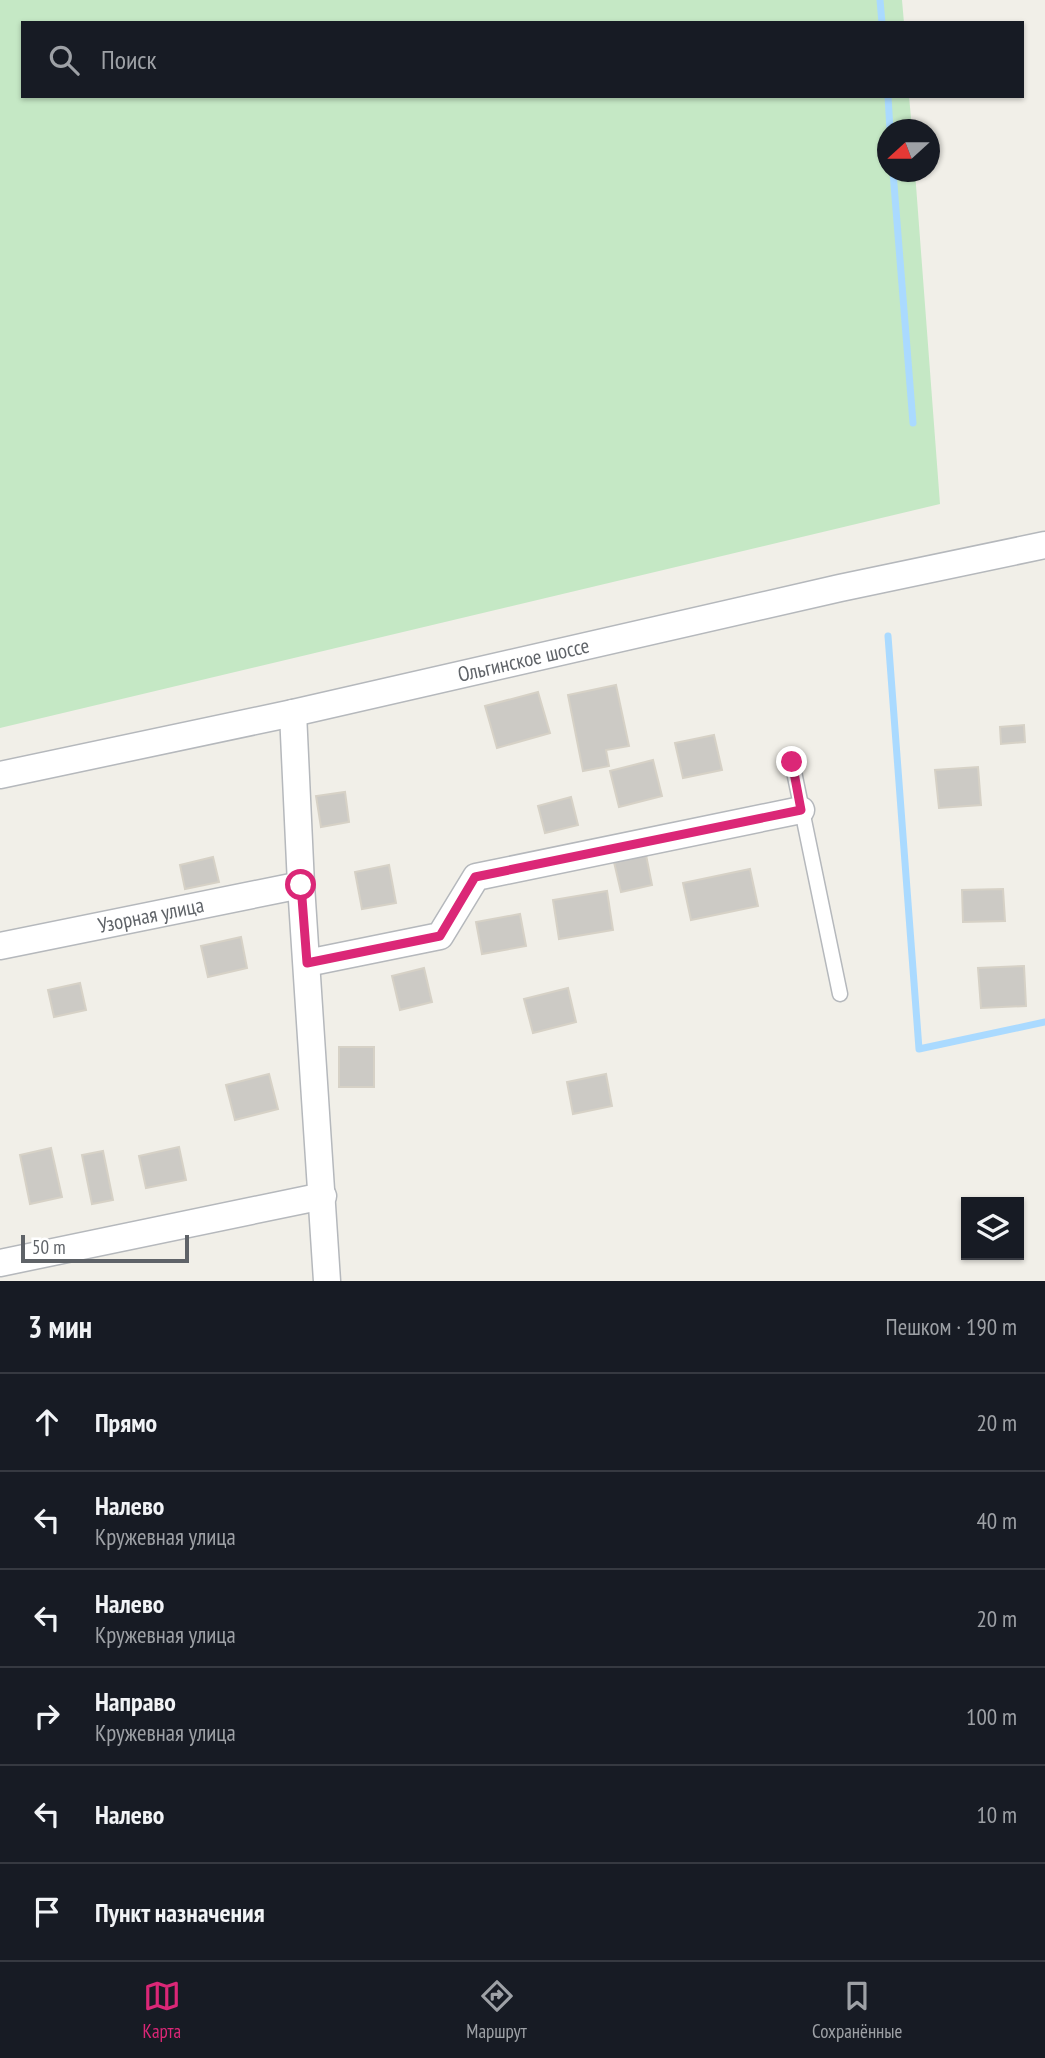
<!DOCTYPE html>
<html lang="ru">
<meta charset="utf-8">
<style>
body{margin:0;font-family:"PT Sans Narrow",sans-serif;background:#242831;color:#f1f3f6}
.controls{position:absolute;right:21px;bottom:21px;display:grid;overflow:hidden;border-radius:0px;box-shadow:0 2px 5px #0004}
.controls button{width:63px;height:63px;display:grid;place-items:center;padding:0;border:0;border-bottom:2px solid #363941;background:#171b24;color:#f1f3f6;font:35px sans-serif}
.compass{position:absolute;left:877px;top:119px;width:63px;height:63px;border-radius:50%;background:#171b24;box-shadow:0 2px 5px #0004;rotate:249deg}
.scale{position:absolute;left:21px;bottom:18px;width:168px;box-sizing:border-box;padding-left:7px;border:4px solid #5f6368;border-top:0;font-size:19px;line-height:24px;white-space:nowrap;color:#5f6368;-webkit-text-stroke:5px #fff;paint-order:stroke}
.stop{position:absolute;width:21px;height:21px;margin:-16px;border:5px solid #db2777;border-radius:50%;background:#fff}
.stop.end{background:#db2777;border-color:#fff;box-shadow:0 2px 7px #0008}
.list{margin:0;padding:0;list-style:none}
h2{display:flex;justify-content:space-between;align-items:center;height:91px;margin:0;padding:0 28px;font-size:30px}
h2 small{font-size:23px;font-weight:400;color:#9ea1a6}
.list li{display:grid;grid-template-columns:46px 1fr auto;gap:21px;align-items:center;box-sizing:border-box;height:98px;padding:0 28px;border-top:2px solid #363941}
.list b{display:block;font-size:26px;white-space:nowrap}
.list p{margin:0;font-size:23px;white-space:nowrap;color:#9ea1a6}
.list em{font-size:23px;font-style:normal;color:#9ea1a6}
.icon{flex:none;width:38px;height:38px;fill:none;stroke:currentColor;stroke-width:2;stroke-linecap:round;stroke-linejoin:round}
.map{position:relative;flex:none;width:1045px;height:1281px;overflow:hidden}
.search{position:absolute;background:#171b24;box-shadow:0 2px 5px #0004;left:21px;right:21px;top:21px;height:77px;display:flex;align-items:center;gap:18px;box-sizing:border-box;padding:0 24px;border-radius:0px;color:#9ea1a6;font-size:26px}
.sheet{height:679px;background:#171b24}
nav{display:flex;justify-content:space-around;align-items:center;box-sizing:border-box;height:98px;border-top:2px solid #363941;background:#171b24;font-size:19px;color:#9ea1a6}
nav a{display:grid;justify-items:center;gap:4px}
nav .on{color:#db2777}
.map>svg:first-child{display:block}
.green{fill:#c5e8c5}
.lines{fill:none;stroke-linecap:round;stroke-linejoin:round}
.stream{stroke:#aadaff;stroke-width:7}
.building{fill:#cccac5;stroke:#d6d1c6;stroke-width:2}
.service-casing{stroke:#b5b8bc;stroke-width:17}
.minor-casing{stroke:#b5b8bc;stroke-width:29}
.service{stroke:#fff;stroke-width:14}
.minor{stroke:#fff;stroke-width:26}
.route{stroke:#db2777;stroke-width:9}
.labels{text-anchor:middle;stroke-width:7;stroke-linejoin:round;paint-order:stroke}
.street-label{font-size:21px;fill:#5f6368;stroke:#fff}
</style>
<div class="map">
<svg width="1045" height="1281" viewBox="0 0 1045 1281">
<rect width="100%" height="100%" fill="#f1efe8"/>
<!-- green -->
<polygon class="green" points="0,0 902,0 904,23 23,23 23,96 909,96 912,129 888,130 888,172 915,172 940,504 0,728"/>
<g class="lines">
<!-- stream -->
<g class="stream">
<polyline points="880,0 882,23"/>
<polyline points="888,96 890,130"/>
<polyline points="893,172 913,423"/>
<polyline points="888,636 919,1049 1045,1022"/>
</g>
</g>
<!-- building -->
<g class="building">
<polygon points="616,685 629,746 606,750 609,766 583,771 568,695"/>
<polygon points="538,692 550,733 497,748 485,706"/>
<polygon points="1024,725 1025,742 1001,744 1000,727"/>
<polygon points="714,735 722,770 683,778 675,743"/>
<polygon points="653,760 662,796 619,807 610,771"/>
<polygon points="978,767 981,805 939,808 935,770"/>
<polygon points="345,792 349,822 321,827 316,796"/>
<polygon points="571,797 578,825 545,833 538,806"/>
<polygon points="646,855 652,885 621,892 614,862"/>
<polygon points="213,857 219,882 185,889 180,865"/>
<polygon points="389,865 396,903 362,909 355,872"/>
<polygon points="750,869 758,906 691,920 683,883"/>
<polygon points="1003,889 1005,921 963,922 962,890"/>
<polygon points="607,891 613,930 559,939 553,900"/>
<polygon points="520,914 526,946 482,954 476,922"/>
<polygon points="241,937 247,968 208,977 201,946"/>
<polygon points="1024,966 1026,1006 981,1008 978,968"/>
<polygon points="424,968 432,1002 400,1010 392,976"/>
<polygon points="80,983 86,1010 54,1017 48,990"/>
<polygon points="568,988 576,1022 533,1033 524,999"/>
<rect x="339" y="1047" width="35" height="40"/>
<polygon points="269,1074 278,1109 235,1120 226,1085"/>
<polygon points="606,1074 612,1106 573,1114 567,1082"/>
<polygon points="179,1147 186,1180 146,1188 139,1156"/>
<polygon points="51,1148 62,1197 30,1204 20,1155"/>
<polygon points="103,1151 113,1200 92,1204 82,1155"/>
</g>
<g class="lines">
<!-- service casing -->
<g class="service-casing">
<polyline id="service" points="792,762 840,994"/>
</g>
<!-- minor casing -->
<g class="minor-casing">
<g id="minor">
<polyline points="293,713 301,885 327,1281"/>
<path id="s1" d="M 0,775 L 293,713 L 840,588 L 1045,545"/>
<path id="s2" d="M 0,946 L 301,885"/>
<polyline points="307,963 440,936 476,877 801,810"/>
<polyline points="0,1263 323,1196"/>
</g>
</g>
<!-- service -->
<use href="#service" class="service"/>
<!-- minor -->
<use href="#minor" class="minor"/>
</g>
<g class="lines">
<!-- route -->
<polyline class="route" points="301,885 307,963 440,936 475,877 801,810 792,762"/>
</g>
<g class="labels">
<!-- street labels -->
<g class="street-label">
<text dy="7" stroke="none"><textPath href="#s1" startOffset="536">Ольгинское шоссе</textPath></text>
<text dy="7" stroke="none"><textPath href="#s2" startOffset="154">Узорная улица</textPath></text>
</g>
</g>
</svg>
<div class="controls">
<button><svg class="icon" aria-label="layers" viewBox="0 0 24 24"><path d="M12 4l9 5-9 5-9-5zM3 14l9 5 9-5"/></svg></button>
</div>
<svg class="compass" viewBox="-18 -18 36 36"><path d="M0-13l5 13h-10z" fill="#e53935"/><path d="M0 13l5-13h-10z" fill="#9ea1a6"/></svg>
<div class="scale">50 m</div>
<div class="stop" style="left:301px;top:885px"></div>
<div class="stop end" style="left:792px;top:762px"></div>
<div class="search"><svg class="icon" aria-label="search" viewBox="0 0 24 24"><circle cx="10" cy="10" r="6"/><path d="M15 15l6 6"/></svg>Поиск</div>
</div>
<section class="sheet">
<h2>3 мин<small>Пешком · 190 m</small></h2>
<ul class="list">
<li><svg class="icon" aria-label="ahead" viewBox="0 0 24 24"><path d="M12 20V5M6 11l6-6 6 6"/></svg><div><b>Прямо</b></div><em>20 m</em></li>
<li><svg class="icon" aria-label="left" viewBox="0 0 24 24"><path d="M17 20v-9H6M10 6l-5 5 5 5"/></svg><div><b>Налево</b><p>Кружевная улица</p></div><em>40 m</em></li>
<li><svg class="icon" aria-label="left" viewBox="0 0 24 24"><path d="M17 20v-9H6M10 6l-5 5 5 5"/></svg><div><b>Налево</b><p>Кружевная улица</p></div><em>20 m</em></li>
<li><svg class="icon" aria-label="right" viewBox="0 0 24 24"><path d="M7 20v-9h11M14 6l5 5-5 5"/></svg><div><b>Направо</b><p>Кружевная улица</p></div><em>100 m</em></li>
<li><svg class="icon" aria-label="left" viewBox="0 0 24 24"><path d="M17 20v-9H6M10 6l-5 5 5 5"/></svg><div><b>Налево</b></div><em>10 m</em></li>
<li><svg class="icon" aria-label="arrive" viewBox="0 0 24 24"><path d="M6 21V4h12l-3 4 3 4H6"/></svg><div><b>Пункт назначения</b></div></li>
</ul>
</section>
<nav>
<a class="on"><svg class="icon" aria-label="map" viewBox="0 0 24 24"><path d="M3 6l6-2 6 2 6-2v14l-6 2-6-2-6 2zM9 4v14M15 6v14"/></svg>Карта</a>
<a><svg class="icon" aria-label="directions" viewBox="0 0 24 24"><path d="M12 3l9 9-9 9-9-9zM9 14v-3h6M13 9l2 2-2 2"/></svg>Маршрут</a>
<a><svg class="icon" aria-label="saved" viewBox="0 0 24 24"><path d="M7 4h10v16l-5-4-5 4z"/></svg>Сохранённые</a>
</nav>
